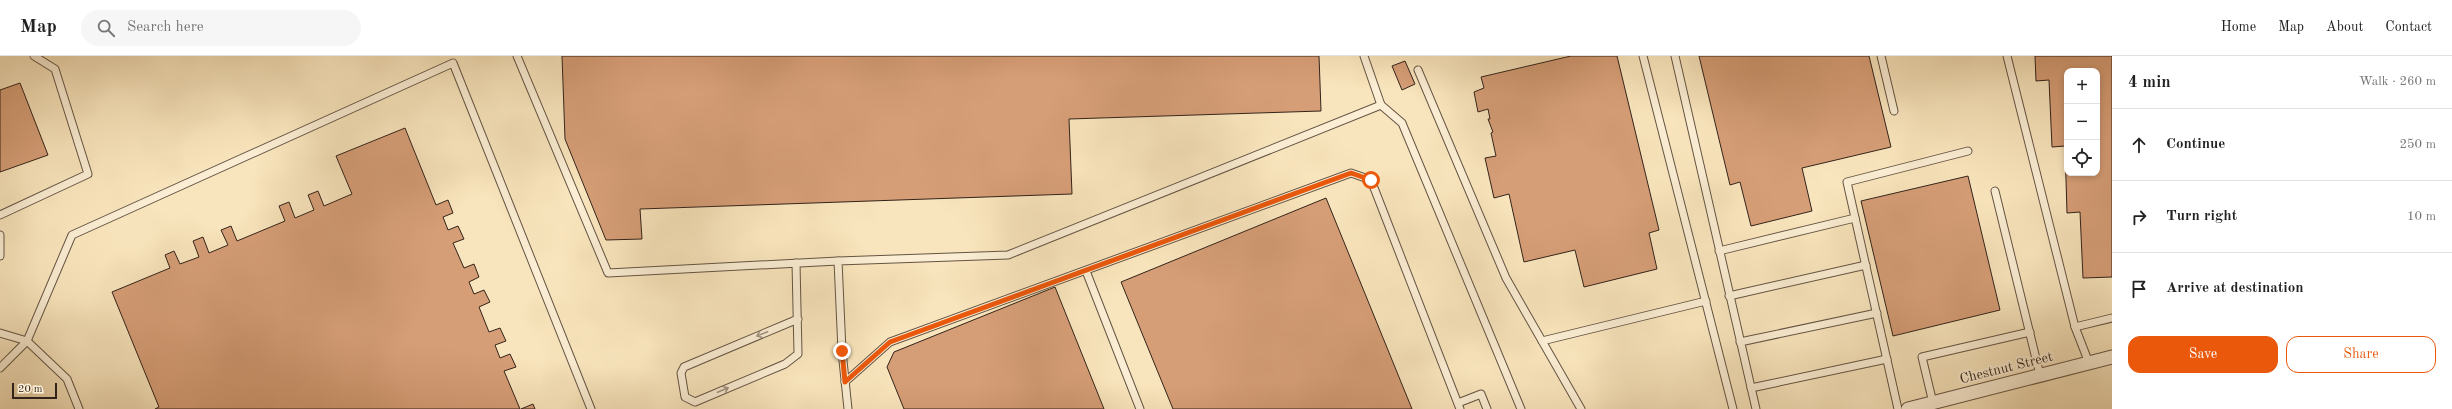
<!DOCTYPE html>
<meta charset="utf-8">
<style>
body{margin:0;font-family:"Old Standard TT",serif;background:#f6f6f6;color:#222}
.controls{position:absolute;right:12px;top:12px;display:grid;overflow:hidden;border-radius:8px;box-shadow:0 2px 6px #0003}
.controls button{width:36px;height:36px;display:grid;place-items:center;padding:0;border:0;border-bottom:1px solid #e0e0e0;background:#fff;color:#222;font:20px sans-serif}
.scale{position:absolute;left:12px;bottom:10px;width:45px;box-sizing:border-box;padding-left:4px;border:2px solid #32231a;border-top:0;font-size:11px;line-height:14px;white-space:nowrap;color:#32231a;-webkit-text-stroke:3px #fbeed4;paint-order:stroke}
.stop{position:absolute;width:12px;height:12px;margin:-9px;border:3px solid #ea580c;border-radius:50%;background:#fff}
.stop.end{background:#ea580c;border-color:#fff;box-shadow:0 1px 4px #0008}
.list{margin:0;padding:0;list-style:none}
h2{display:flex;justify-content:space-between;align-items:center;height:52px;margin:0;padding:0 16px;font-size:17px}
h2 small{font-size:13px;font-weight:400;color:#767676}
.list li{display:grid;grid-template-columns:26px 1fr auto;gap:12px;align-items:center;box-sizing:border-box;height:72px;padding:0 16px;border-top:1px solid #e0e0e0}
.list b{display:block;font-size:15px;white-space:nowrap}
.list em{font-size:13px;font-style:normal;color:#767676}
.actions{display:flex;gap:8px;padding:12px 16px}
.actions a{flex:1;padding:9px 0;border:1px solid #ea580c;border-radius:12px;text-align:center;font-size:14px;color:#ea580c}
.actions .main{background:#ea580c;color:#fff}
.icon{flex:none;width:22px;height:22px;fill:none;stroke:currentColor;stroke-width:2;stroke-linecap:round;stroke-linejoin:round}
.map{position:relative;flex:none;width:2112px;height:353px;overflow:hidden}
header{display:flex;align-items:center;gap:24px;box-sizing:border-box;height:56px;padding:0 20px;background:#fff;border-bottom:1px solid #e0e0e0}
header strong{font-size:19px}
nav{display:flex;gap:22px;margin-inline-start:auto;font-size:14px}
.search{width:280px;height:36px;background:#f6f6f6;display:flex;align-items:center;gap:10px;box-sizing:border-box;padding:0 14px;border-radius:22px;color:#767676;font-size:15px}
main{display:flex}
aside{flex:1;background:#fff}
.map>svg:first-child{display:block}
.building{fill:#d69e77;stroke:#32231a;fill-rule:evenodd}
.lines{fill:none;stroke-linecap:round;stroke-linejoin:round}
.lane-casing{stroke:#645443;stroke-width:9}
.street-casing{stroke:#645443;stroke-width:15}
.lane{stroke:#fbeed4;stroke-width:7}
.street{stroke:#fbeed4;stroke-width:13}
.oneway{stroke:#a19380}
.route{stroke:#ea580c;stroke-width:5}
.labels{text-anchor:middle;stroke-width:4;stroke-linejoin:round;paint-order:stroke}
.street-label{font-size:14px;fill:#32231a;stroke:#fbeed4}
</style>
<header>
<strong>Map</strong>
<div class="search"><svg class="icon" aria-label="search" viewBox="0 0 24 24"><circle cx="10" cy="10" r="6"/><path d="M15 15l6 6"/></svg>Search here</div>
<nav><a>Home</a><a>Map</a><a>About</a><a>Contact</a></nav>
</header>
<main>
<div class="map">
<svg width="2112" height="353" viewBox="0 0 2112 353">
<rect width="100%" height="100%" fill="#f9e5bd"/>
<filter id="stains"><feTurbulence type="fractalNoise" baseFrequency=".005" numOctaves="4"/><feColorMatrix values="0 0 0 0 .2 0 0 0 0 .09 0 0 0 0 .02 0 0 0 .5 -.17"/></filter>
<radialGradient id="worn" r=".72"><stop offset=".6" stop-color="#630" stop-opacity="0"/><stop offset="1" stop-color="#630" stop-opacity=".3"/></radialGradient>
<!-- building -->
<g class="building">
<polygon points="562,0 1319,0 1321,55 1069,63 1072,138 640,153 642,183 606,184 565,83"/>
<polygon points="1571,0 1617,0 1659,174 1649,177 1657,213 1584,231 1575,194 1524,206 1509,138 1494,142 1485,102 1496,100 1491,77 1493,76 1488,63 1490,63 1488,53 1478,56 1474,36 1484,32 1481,21"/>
<polygon points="1699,0 1869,0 1891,91 1802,112 1812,155 1751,170 1740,126 1730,129"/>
<path d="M 2035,0 L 2112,0 L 2112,221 L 2083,222 L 2080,156 L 2067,157 L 2065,90 L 2052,91 L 2049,24 L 2036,25 ZM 2067,15 L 2097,15 L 2097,117 L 2067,117 Z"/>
<polygon points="1405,5 1415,28 1402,34 1392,10"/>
<polygon points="20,27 48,99 0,116 0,34"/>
<polygon points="405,72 436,149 448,144 453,157 443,161 448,174 458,170 464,183 453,187 464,212 474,208 479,221 469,226 474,238 484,234 490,246 479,251 489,276 500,272 506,285 495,289 500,302 510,298 516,311 504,315 520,353 155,353 159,351 112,236 170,212 165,199 174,195 180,208 199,201 193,185 203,181 209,197 228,189 221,174 231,170 237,185 285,165 279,150 289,146 295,162 314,154 308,139 318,135 324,150 352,138 336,100"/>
<polygon points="1968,120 2000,254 1893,280 1861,145"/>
<polygon points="1326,142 1412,353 1173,353 1121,226"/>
<polygon points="1055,231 1104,353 904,353 887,311 894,296"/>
<polygon points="533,348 535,353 521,353"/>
</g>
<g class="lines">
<!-- lane casing -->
<g class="lane-casing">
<g id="lane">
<polyline points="517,0 608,217 838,205"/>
<polyline points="1364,0 1381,49"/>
<polyline points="1643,0 1733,353"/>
<polyline points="1675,0 1756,353"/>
<polyline points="1881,0 1894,55"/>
<polyline points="2007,0 2075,271 2089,307"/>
<polyline points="1418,14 1506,222 1581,353"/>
<polyline points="1995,135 2040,319"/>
<polyline points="0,159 88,118 55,13 34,0"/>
<polyline points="0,179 0,200"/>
<polyline points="1719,195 1855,162"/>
<polyline points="796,207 798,298 785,308 695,346 685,341 681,317 684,311 798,263"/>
<polyline points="1086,215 1140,353"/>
<polyline points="1729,240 1866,209"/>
<polyline points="2075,271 2112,262"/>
<polyline points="0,277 27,285 67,323 79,353"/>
<polyline points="1542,285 1706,245"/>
<polyline points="1740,286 1877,257"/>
<polyline points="0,312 27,285 72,179 453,7 591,353"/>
<polyline points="845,326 890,286 1351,117 1371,124 1460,353"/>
<polyline points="1751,332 1887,303"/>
<polyline points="1458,347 1481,338 1487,353"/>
<polyline points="1933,347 1922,301 2030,276"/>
<polyline points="848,353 842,295 838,205 1008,199 1381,49 1402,67 1521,353"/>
<polyline points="1898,353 1847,126 1968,95"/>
</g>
</g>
<!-- street casing -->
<g class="street-casing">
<polyline id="street" points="1908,353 2112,301"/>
</g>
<!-- lane -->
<use href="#lane" class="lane"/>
<!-- street -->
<use href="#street" class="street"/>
</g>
<!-- one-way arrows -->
<defs><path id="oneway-shaft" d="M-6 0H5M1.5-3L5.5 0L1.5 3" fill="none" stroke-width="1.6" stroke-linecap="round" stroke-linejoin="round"/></defs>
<g class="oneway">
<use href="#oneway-shaft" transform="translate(762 278) rotate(158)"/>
<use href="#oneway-shaft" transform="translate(723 334) rotate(-23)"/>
</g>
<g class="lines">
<!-- route -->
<polyline class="route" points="842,295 845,326 890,286 1351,117 1371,124"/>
</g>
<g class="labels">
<!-- street labels -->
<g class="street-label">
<text transform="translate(2006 311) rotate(-14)" y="5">Chestnut Street</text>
</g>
</g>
<rect width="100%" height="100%" filter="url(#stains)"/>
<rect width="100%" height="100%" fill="url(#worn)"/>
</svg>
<div class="controls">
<button>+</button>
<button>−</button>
<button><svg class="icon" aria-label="locate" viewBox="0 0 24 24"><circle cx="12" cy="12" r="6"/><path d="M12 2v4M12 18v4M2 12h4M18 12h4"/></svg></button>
</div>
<div class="scale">20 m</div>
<div class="stop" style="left:1371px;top:124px"></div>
<div class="stop end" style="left:842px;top:295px"></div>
</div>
<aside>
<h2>4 min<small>Walk · 260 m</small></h2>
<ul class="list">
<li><svg class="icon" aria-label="ahead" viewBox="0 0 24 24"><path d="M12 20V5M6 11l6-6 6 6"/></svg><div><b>Continue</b></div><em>250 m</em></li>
<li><svg class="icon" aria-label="right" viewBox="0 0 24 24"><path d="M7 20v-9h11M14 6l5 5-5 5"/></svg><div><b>Turn right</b></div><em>10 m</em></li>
<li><svg class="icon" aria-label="arrive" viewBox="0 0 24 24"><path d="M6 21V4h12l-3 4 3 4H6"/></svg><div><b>Arrive at destination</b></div></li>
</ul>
<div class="actions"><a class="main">Save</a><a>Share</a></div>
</aside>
</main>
